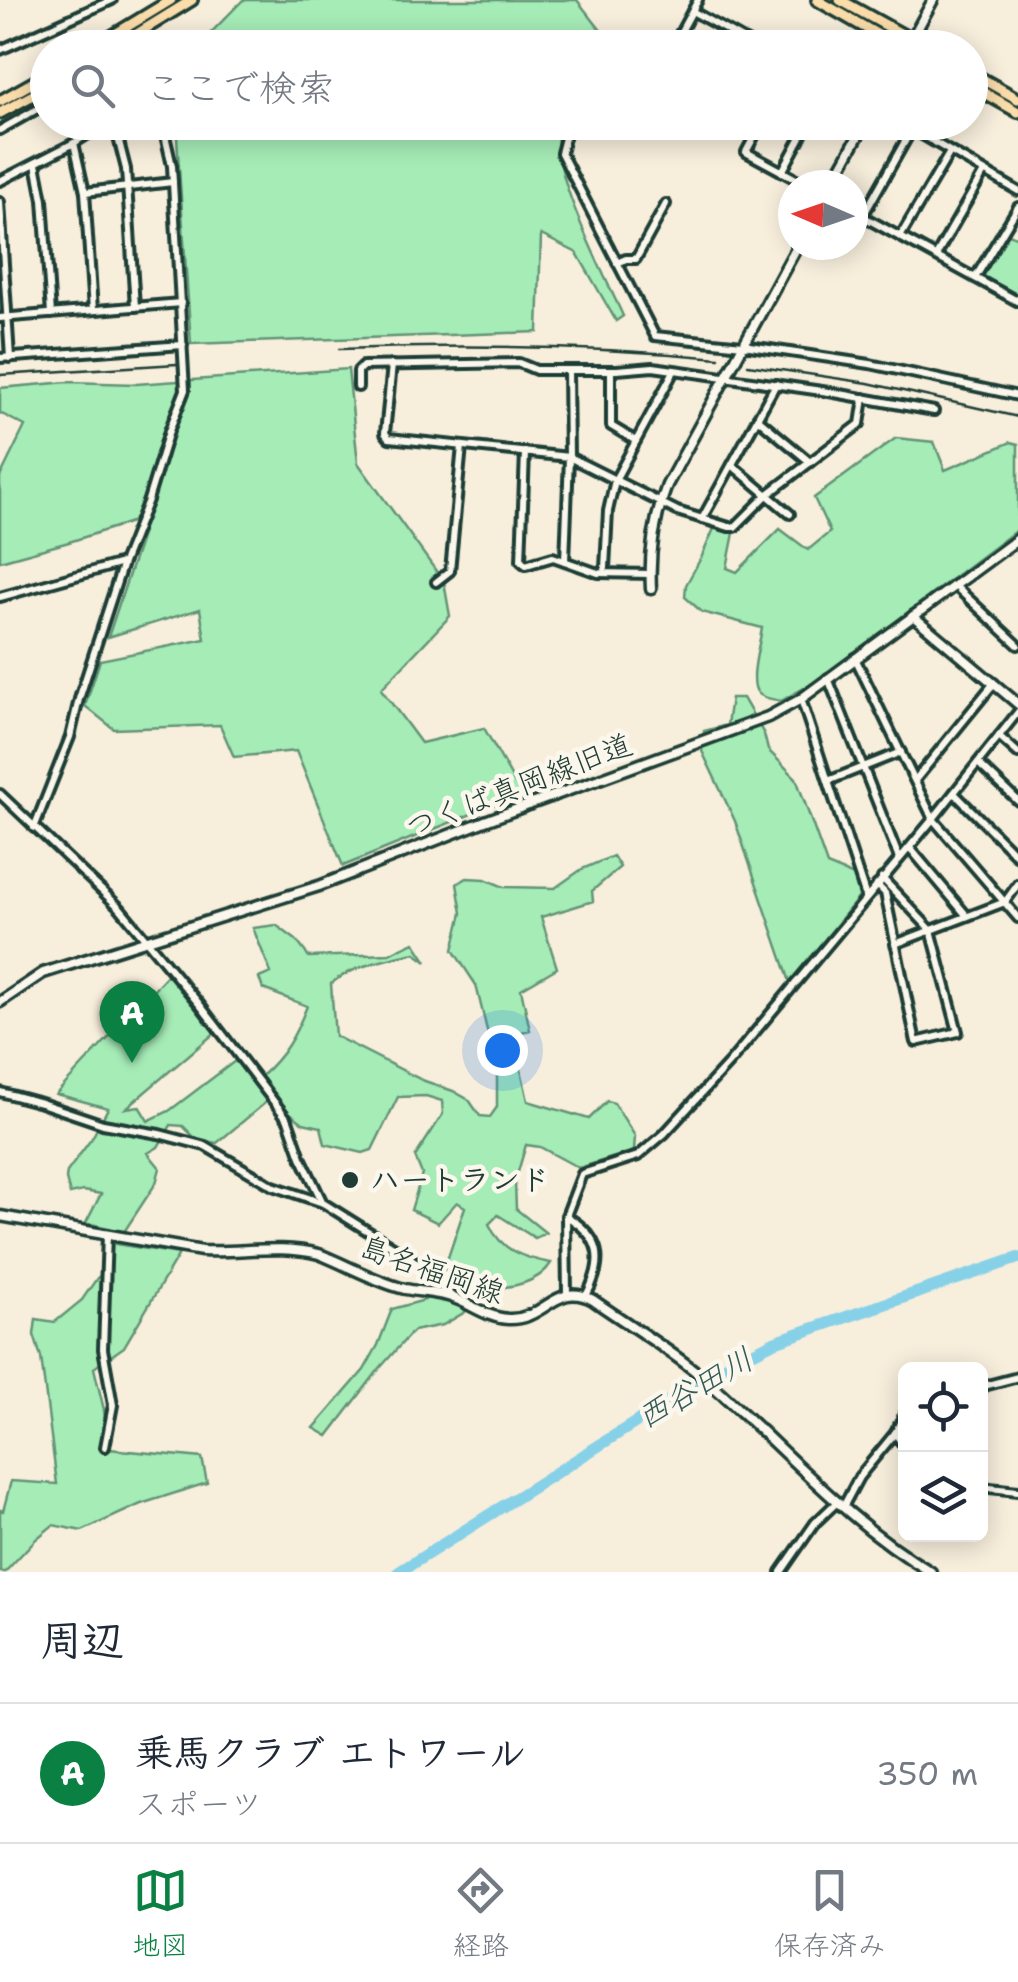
<!DOCTYPE html>
<html lang="ja">
<meta charset="utf-8">
<style>
body{margin:0;font-family:"Shantell Sans","Klee One",sans-serif;background:#f6f6f7;color:#1f2937}
.controls{position:absolute;right:30px;bottom:30px;display:grid;overflow:hidden;border-radius:15px;box-shadow:0 5px 25px #0003}
.controls button{width:90px;height:90px;display:grid;place-items:center;padding:0;border:0;border-bottom:2px solid #e0e1e3;background:#fff;color:#1f2937;font:50px sans-serif}
.compass{position:absolute;left:778px;top:170px;width:90px;height:90px;border-radius:50%;background:#fff;box-shadow:0 5px 25px #0003;rotate:272deg}
.you{position:absolute;left:502px;top:1050px;width:35px;height:35px;margin:-25px;border:8px solid #fff;border-radius:50%;background:#1a73e8;box-shadow:0 0 0 15px #1a73e833}
.badge{display:grid;place-items:center;width:65px;height:65px;border-radius:50%;background:#0b8043;color:#fff;font-size:32px;font-weight:700}
.pin{position:absolute;translate:-50% -82px;filter:drop-shadow(0 2px 5px #0008)}
.pin::after{content:'';position:absolute;top:52px;width:35px;height:30px;background:inherit;clip-path:polygon(0 0,100% 0,50% 100%)}
.list{margin:0;padding:0;list-style:none}
h2{display:flex;justify-content:space-between;align-items:center;height:130px;margin:0;padding:0 40px;font-size:42px}
h2 small{font-size:32px;font-weight:400;color:#747a83}
.list li{display:grid;grid-template-columns:65px 1fr auto;gap:30px;align-items:center;box-sizing:border-box;height:140px;padding:0 40px;border-top:2px solid #e0e1e3}
.list b{display:block;font-size:38px;white-space:nowrap}
.list p{margin:0;font-size:32px;white-space:nowrap;color:#747a83}
.list em{font-size:32px;font-style:normal;color:#747a83}
.icon{flex:none;width:55px;height:55px;fill:none;stroke:currentColor;stroke-width:2;stroke-linecap:round;stroke-linejoin:round}
.map{position:relative;flex:none;width:1018px;height:1572px;overflow:hidden}
.search{position:absolute;background:#fff;box-shadow:0 5px 25px #0003;left:30px;right:30px;top:30px;height:110px;display:flex;align-items:center;gap:25px;box-sizing:border-box;padding:0 35px;border-radius:55px;color:#747a83;font-size:38px}
.sheet{height:270px;background:#fff}
nav{display:flex;justify-content:space-around;align-items:center;box-sizing:border-box;height:140px;border-top:2px solid #e0e1e3;background:#fff;font-size:28px;color:#747a83}
nav a{display:grid;justify-items:center;gap:5px}
nav .on{color:#0b8043}
.map>svg:first-child{display:block}
.green{fill:#a6ecb7;stroke:#629476;stroke-width:2.5}
.lines{fill:none;stroke-linecap:round;stroke-linejoin:round}
.river{stroke:#87d1e8;stroke-width:12}
.street-casing{stroke:#1f3d34;stroke-width:14}
.secondary-casing{stroke:#1f3d34;stroke-width:15}
.primary-casing{stroke:#1f3d34;stroke-width:16}
.street{stroke:#fbf7ec;stroke-width:6}
.secondary{stroke:#fbf7ec;stroke-width:8}
.primary{stroke:#fbddab;stroke-width:9}
.rail{stroke:#1f3d34;stroke-width:2.5}
.poi-dot{fill:#1f3d34;stroke:#fbf7ec;stroke-width:4}
.labels{text-anchor:middle;stroke-width:9;stroke-linejoin:round;paint-order:stroke}
.street-label{font-size:30px;fill:#1f3d34;stroke:#fbf7ec}
.poi-label{font-size:30px;font-weight:bold;fill:#1f3d34;stroke:#fbf7ec;text-anchor:start}
.water-label{font-size:32px;font-style:italic;fill:#345b58;stroke:#fbf7ec}
</style>
<div class="map">
<svg width="1018" height="1572" viewBox="0 0 1018 1572">
<rect width="100%" height="100%" fill="#f8eedc"/>
<filter id="ink" filterUnits="userSpaceOnUse"><feTurbulence type="fractalNoise" baseFrequency=".01" numOctaves="2"/><feDisplacementMap in="SourceGraphic" scale="20" xChannelSelector="R" yChannelSelector="G"/><feConvolveMatrix kernelMatrix="1 2 1 2 8 2 1 2 1" color-interpolation-filters="sRGB"/></filter>
<g filter="url(#ink)">
<!-- green -->
<g class="green">
<polygon points="243,0 577,0 614,47 197,47"/>
<path d="M 176,123 L 561,123 C 542,159 606,277 623,316 L 616,321 L 577,253 L 541,235 L 538,332 L 191,344 Z"/>
<polygon points="1007,233 1018,238 1018,296 1014,297 984,280 983,277"/>
<polygon points="348,369 358,463 444,582 450,616 381,689 421,743 484,728 521,794 343,866 296,751 234,757 220,725 114,729 85,706 100,660 205,639 200,609 108,637 142,535 131,522 69,542 0,561 0,477 25,426 0,413 0,388 68,382 136,384"/>
<path d="M 896,438 L 934,442 L 945,470 L 1011,442 L 1018,444 L 1018,529 L 818,680 L 781,701 C 774,699 763,699 758,693 C 748,682 760,643 762,628 L 702,612 L 685,597 L 686,585 L 702,556 L 719,517 L 734,533 L 727,568 L 737,572 L 780,529 L 808,550 L 830,532 L 814,498 Z"/>
<polygon points="731,698 743,698 764,734 768,750 796,778 827,865 854,876 859,897 790,982 735,821 702,751 704,731 727,725"/>
<path d="M 613,856 L 620,867 L 592,891 L 593,901 L 541,917 L 557,968 L 521,989 L 530,1030 L 513,1034 L 528,1101 L 589,1119 L 607,1101 L 614,1103 L 635,1136 L 634,1151 L 579,1168 L 540,1147 L 526,1145 L 515,1182 L 516,1209 L 546,1233 L 535,1238 L 498,1215 L 489,1224 C 501,1251 524,1258 551,1263 C 537,1287 500,1288 475,1290 L 465,1312 L 443,1325 L 413,1331 L 380,1368 L 328,1436 L 314,1428 L 364,1370 L 378,1345 L 392,1309 L 425,1300 L 431,1286 L 443,1272 L 465,1207 L 457,1202 L 438,1223 L 411,1210 L 422,1174 L 415,1157 L 443,1114 L 442,1101 L 426,1096 L 398,1097 L 372,1150 L 363,1153 L 325,1144 L 321,1127 L 303,1123 L 271,1098 L 217,1143 L 197,1140 L 183,1126 L 171,1125 L 158,1147 L 148,1153 L 160,1168 L 156,1183 L 116,1244 L 179,1254 L 124,1347 L 94,1368 L 104,1410 L 109,1449 L 202,1458 L 207,1483 L 141,1504 L 82,1531 L 53,1525 L 35,1540 L 5,1572 L 0,1572 L 0,1510 L 3,1511 L 11,1481 L 57,1484 L 41,1357 L 34,1335 L 36,1319 L 55,1322 L 82,1300 L 97,1278 L 111,1267 L 109,1228 L 86,1223 L 101,1194 L 83,1191 L 70,1194 L 66,1179 L 67,1172 L 92,1138 L 108,1108 L 56,1094 L 168,974 L 217,1031 L 126,1108 L 139,1106 L 148,1121 L 169,1111 L 235,1061 L 260,1077 C 285,1055 295,1036 307,1006 L 263,989 L 259,978 L 271,973 L 253,928 L 276,925 L 296,940 L 309,957 L 389,954 L 414,942 L 427,962 L 415,953 C 391,958 349,967 331,984 L 335,1036 L 422,1080 L 453,1091 L 469,1100 L 480,1116 L 490,1117 L 497,1107 L 497,1072 L 476,985 L 453,950 L 462,913 L 457,884 L 467,878 L 485,879 L 504,887 L 555,888 L 582,869 Z"/>
</g>
<g class="lines">
<!-- river -->
<polyline class="river" points="399,1572 720,1369 774,1342 1018,1258"/>
<!-- street casing -->
<g class="street-casing">
<g id="street">
<polyline points="698,0 692,11 758,48"/>
<polyline points="672,48 692,11"/>
<polyline points="0,50 112,0"/>
<polyline points="114,122 126,169 135,307"/>
<polyline points="569,122 561,153 655,336 743,345 870,364 1018,396"/>
<polyline points="762,122 746,152 807,185"/>
<polyline points="900,122 1018,191"/>
<polyline points="0,130 48,103"/>
<polyline points="74,143 85,192 93,310"/>
<polyline points="36,164 43,200 51,314"/>
<polyline points="782,172 809,122"/>
<polyline points="0,181 74,143 107,122"/>
<polyline points="85,192 173,182"/>
<polyline points="0,202 10,358"/>
<polyline points="853,211 1017,301 1018,299"/>
<polyline points="863,216 912,129"/>
<polyline points="900,237 950,152"/>
<polyline points="936,256 984,172"/>
<polyline points="617,263 626,259 636,259 666,204"/>
<polyline points="975,278 1018,207"/>
<polyline points="0,318 181,303"/>
<polyline points="0,358 183,345"/>
<polyline points="392,365 385,433 389,438 569,457 677,511 729,527 735,527 767,495 860,424 864,398"/>
<polyline points="611,370 611,426 636,441"/>
<polyline points="358,387 358,371 363,366 519,363 536,370 617,370 653,367 829,392 934,411"/>
<polyline points="757,418 810,462"/>
<polyline points="525,452 521,561 526,565 553,557 598,573 650,574"/>
<polyline points="732,465 790,514"/>
<polyline points="702,519 776,384"/>
<polyline points="565,561 569,457 568,371"/>
<polyline points="605,568 608,511 615,480 674,371"/>
<polyline points="436,582 450,571 462,446"/>
<polyline points="954,585 1018,645"/>
<polyline points="0,597 122,563"/>
<polyline points="855,658 933,819 1018,918"/>
<polyline points="828,678 899,858"/>
<polyline points="801,699 866,897"/>
<polyline points="999,736 1018,753"/>
<polyline points="978,763 1018,801"/>
<polyline points="916,779 994,683"/>
<polyline points="828,781 901,752"/>
<polyline points="954,793 1018,857"/>
<polyline points="0,794 120,908 200,1005 288,1120 301,1157 323,1203"/>
<polyline points="34,828 70,737 79,699 123,563 148,500 169,431 185,390 172,166 162,122"/>
<polyline points="910,848 967,916"/>
<polyline points="877,885 885,893 916,1042 958,1032 931,930 882,878"/>
<polyline points="895,944 1005,902 1018,884"/>
<polyline points="0,1092 41,1103 103,1124 159,1134 205,1146 273,1186 323,1203 406,1255 436,1277 451,1296"/>
<path d="M 566,1216 C 602,1237 605,1261 586,1296"/>
<polyline points="567,1294 566,1216 582,1174 638,1156 664,1134 730,1062 933,819 1018,712"/>
<polyline points="980,1387 1018,1377"/>
<polyline points="895,1433 906,1449"/>
<polyline points="105,1447 113,1405 103,1349 107,1234"/>
<polyline points="980,1487 1018,1491"/>
<polyline points="843,1507 859,1477 895,1433 906,1411"/>
<polyline points="781,1572 815,1523 836,1503"/>
</g>
</g>
<!-- secondary casing -->
<g class="secondary-casing">
<g id="secondary">
<polyline points="907,48 933,0"/>
<polyline points="831,185 866,122"/>
<path d="M 651,589 C 649,553 654,519 667,485 L 798,245"/>
<polyline points="913,616 1018,704"/>
<polyline points="0,1002 43,973 319,886 485,821 768,717 801,699 1018,539"/>
<path d="M 0,1216 L 202,1251 C 241,1253 280,1244 319,1254 C 347,1265 376,1282 405,1289 C 420,1292 436,1292 451,1297 C 470,1303 487,1318 508,1319 C 545,1321 556,1280 593,1300 C 630,1326 671,1350 705,1379 C 781,1445 845,1521 931,1572"/>
</g>
</g>
<!-- primary casing -->
<g class="primary-casing">
<g id="primary">
<polyline points="817,0 901,48"/>
<polyline points="840,0 927,48"/>
<polyline points="92,48 171,0"/>
<polyline points="114,48 192,0"/>
<polyline points="970,72 1018,99"/>
<polyline points="970,85 1018,112"/>
<polyline points="0,101 48,74"/>
<polyline points="0,113 48,87"/>
</g>
</g>
<!-- street -->
<use href="#street" class="street"/>
<!-- secondary -->
<use href="#secondary" class="secondary"/>
<!-- primary -->
<use href="#primary" class="primary"/>
<!-- rail -->
<g class="rail">
<path d="M 339,349 C 466,344 592,346 719,358"/>
<polyline points="748,365 868,383 1018,417"/>
<polyline points="0,375 177,364"/>
</g>
</g>
</g>
<!-- markers -->
<circle class="poi-dot" cx="350" cy="1180" r="10"/>
<g class="labels">
<!-- street labels -->
<g class="street-label">
<text transform="translate(519 786) rotate(-21)" y="10">つくば真岡線旧道</text>
<text transform="translate(432 1270) rotate(19)" y="10">島名福岡線</text>
</g>
<!-- poi labels -->
<g class="poi-label">
<text x="370" y="1190">ハートランド</text>
</g>
<!-- water labels -->
<g class="water-label">
<text transform="translate(695 1388) rotate(-30)" y="11">西谷田川</text>
</g>
</g>
</svg>
<div class="controls">
<button><svg class="icon" aria-label="locate" viewBox="0 0 24 24"><circle cx="12" cy="12" r="6"/><path d="M12 2v4M12 18v4M2 12h4M18 12h4"/></svg></button>
<button><svg class="icon" aria-label="layers" viewBox="0 0 24 24"><path d="M12 4l9 5-9 5-9-5zM3 14l9 5 9-5"/></svg></button>
</div>
<svg class="compass" viewBox="-18 -18 36 36"><path d="M0-13l5 13h-10z" fill="#e53935"/><path d="M0 13l5-13h-10z" fill="#747a83"/></svg>
<div class="you"></div>
<div class="pin badge" style="left:132px;top:1063px">A</div>
<div class="search"><svg class="icon" aria-label="search" viewBox="0 0 24 24"><circle cx="10" cy="10" r="6"/><path d="M15 15l6 6"/></svg>ここで検索</div>
</div>
<section class="sheet">
<h2>周辺<small></small></h2>
<ul class="list">
<li><span class="badge">A</span><div><b>乗馬クラブ エトワール</b><p>スポーツ</p></div><em>350 m</em></li>
</ul>
</section>
<nav>
<a class="on"><svg class="icon" aria-label="map" viewBox="0 0 24 24"><path d="M3 6l6-2 6 2 6-2v14l-6 2-6-2-6 2zM9 4v14M15 6v14"/></svg>地図</a>
<a><svg class="icon" aria-label="directions" viewBox="0 0 24 24"><path d="M12 3l9 9-9 9-9-9zM9 14v-3h6M13 9l2 2-2 2"/></svg>経路</a>
<a><svg class="icon" aria-label="saved" viewBox="0 0 24 24"><path d="M7 4h10v16l-5-4-5 4z"/></svg>保存済み</a>
</nav>
